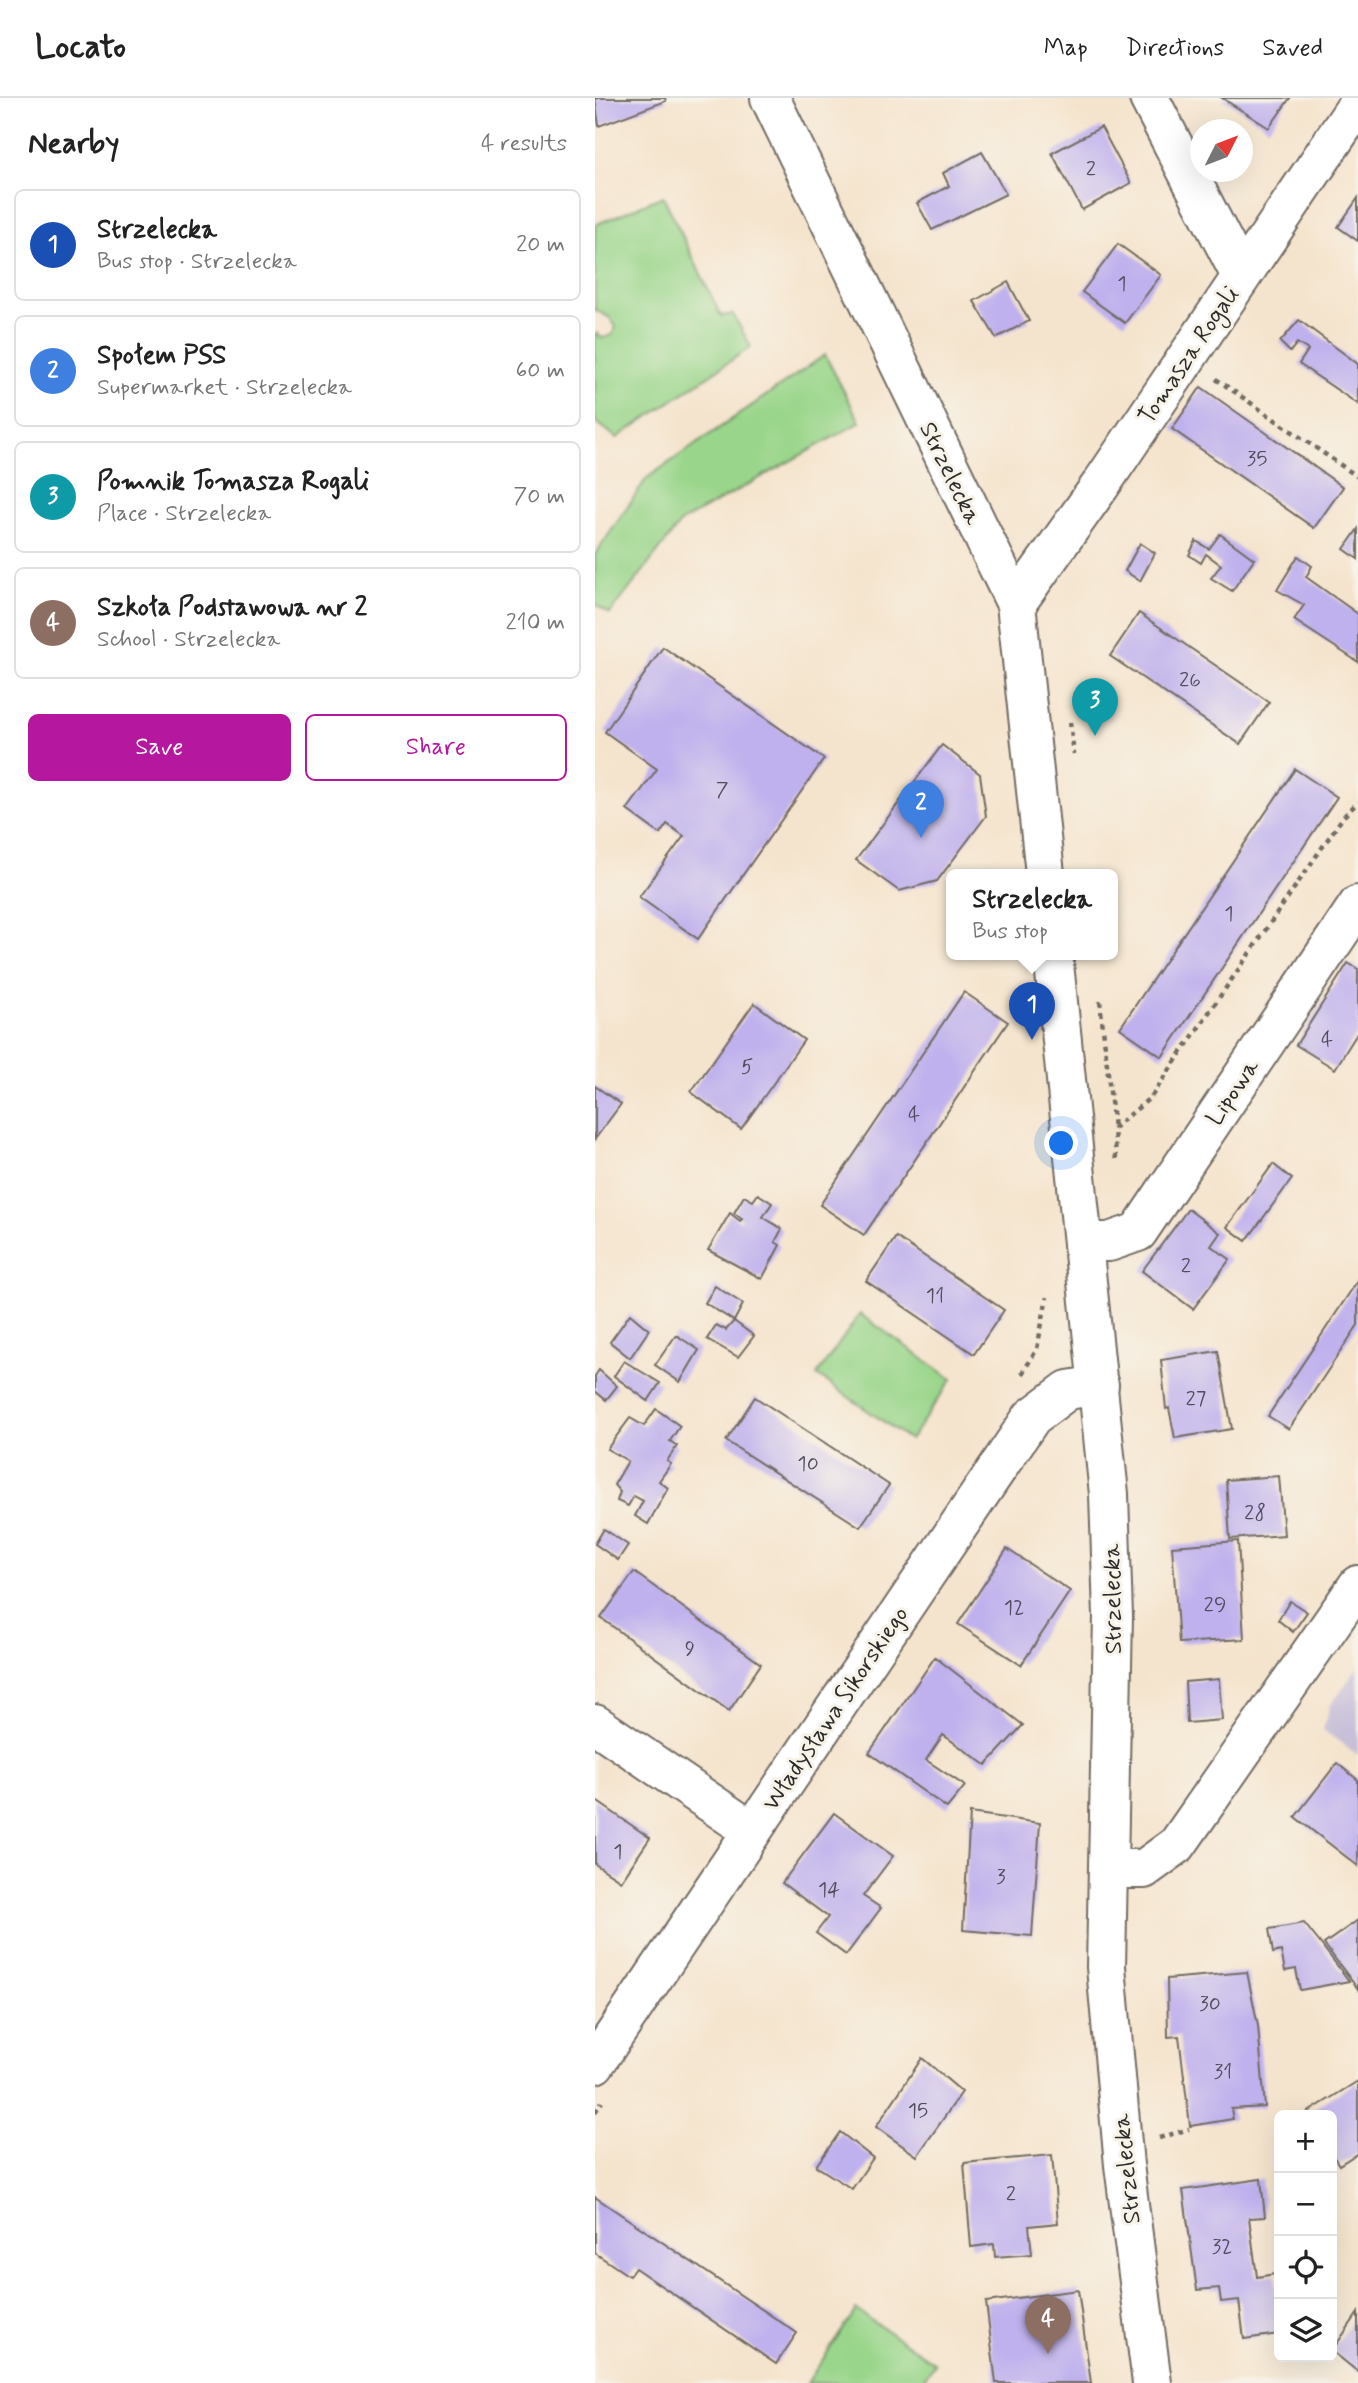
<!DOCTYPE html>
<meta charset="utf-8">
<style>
body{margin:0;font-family:Mynerve,sans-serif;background:#f6f6f6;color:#222}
.controls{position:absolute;right:21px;bottom:21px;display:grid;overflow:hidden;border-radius:10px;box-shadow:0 7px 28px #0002}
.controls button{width:63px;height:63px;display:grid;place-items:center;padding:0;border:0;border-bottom:2px solid #e0e0e0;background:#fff;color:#222;font:35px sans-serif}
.compass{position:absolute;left:595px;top:21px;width:63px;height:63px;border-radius:50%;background:#fff;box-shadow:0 7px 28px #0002;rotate:48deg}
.you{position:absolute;left:467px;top:1046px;width:24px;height:24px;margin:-18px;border:5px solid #fff;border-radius:50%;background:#1a73e8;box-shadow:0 0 0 10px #1a73e833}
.badge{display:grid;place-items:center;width:46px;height:46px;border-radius:50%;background:#b5179e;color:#fff;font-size:23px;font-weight:700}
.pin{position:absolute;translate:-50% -58px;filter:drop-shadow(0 2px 4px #0008)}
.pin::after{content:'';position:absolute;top:37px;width:24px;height:21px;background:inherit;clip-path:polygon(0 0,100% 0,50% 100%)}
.popup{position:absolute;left:351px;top:771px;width:172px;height:91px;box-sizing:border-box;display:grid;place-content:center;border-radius:10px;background:#fff;filter:drop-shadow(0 2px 5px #0005);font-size:23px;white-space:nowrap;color:#767676}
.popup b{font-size:26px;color:#222}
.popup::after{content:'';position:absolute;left:50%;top:100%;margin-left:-14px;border:14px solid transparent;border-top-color:#fff}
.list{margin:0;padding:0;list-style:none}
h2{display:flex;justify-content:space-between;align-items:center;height:91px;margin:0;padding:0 28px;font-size:30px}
h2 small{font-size:23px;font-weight:400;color:#767676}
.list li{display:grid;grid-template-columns:46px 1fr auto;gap:21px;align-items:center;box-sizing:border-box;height:112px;margin:0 14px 14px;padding:0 14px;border:2px solid #e0e0e0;border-radius:10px}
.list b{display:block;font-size:26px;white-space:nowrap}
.list p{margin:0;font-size:23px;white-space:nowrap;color:#767676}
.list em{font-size:23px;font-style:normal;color:#767676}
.actions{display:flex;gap:14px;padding:21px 28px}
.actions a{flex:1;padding:16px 0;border:2px solid #b5179e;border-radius:10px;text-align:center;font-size:24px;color:#b5179e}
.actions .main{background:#b5179e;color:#fff}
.icon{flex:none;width:38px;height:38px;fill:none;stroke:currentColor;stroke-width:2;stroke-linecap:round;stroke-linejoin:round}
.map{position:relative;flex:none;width:763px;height:2285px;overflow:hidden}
header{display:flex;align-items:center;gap:42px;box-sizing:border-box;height:98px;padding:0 35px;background:#fff;border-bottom:2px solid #e0e0e0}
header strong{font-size:33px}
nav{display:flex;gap:38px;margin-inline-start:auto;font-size:24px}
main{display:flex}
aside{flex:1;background:#fff}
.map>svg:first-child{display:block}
.industrial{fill:#c8bfd8}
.green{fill:#99d58a;stroke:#62805a;stroke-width:2}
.building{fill:#bfb1ed}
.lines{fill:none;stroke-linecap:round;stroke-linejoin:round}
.minor-casing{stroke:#726c64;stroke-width:42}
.path{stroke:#726c64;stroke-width:4.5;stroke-dasharray:5 5;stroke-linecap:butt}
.minor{stroke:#fff;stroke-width:38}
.labels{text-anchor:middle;stroke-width:6;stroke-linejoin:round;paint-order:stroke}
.number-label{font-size:21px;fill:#504c5c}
.street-label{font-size:24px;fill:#2b2b2b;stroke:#f7f3e8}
</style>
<header>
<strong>Locato</strong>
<nav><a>Map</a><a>Directions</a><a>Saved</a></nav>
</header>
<main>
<aside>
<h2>Nearby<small>4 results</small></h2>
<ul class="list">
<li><span class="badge" style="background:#1a4fb4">1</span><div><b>Strzelecka</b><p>Bus stop · Strzelecka</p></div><em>20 m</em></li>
<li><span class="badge" style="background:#3f7fe0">2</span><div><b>Społem PSS</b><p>Supermarket · Strzelecka</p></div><em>60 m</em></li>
<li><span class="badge" style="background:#0f9aa8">3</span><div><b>Pomnik Tomasza Rogali</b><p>Place · Strzelecka</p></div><em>70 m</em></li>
<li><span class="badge" style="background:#8d6e63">4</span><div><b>Szkoła Podstawowa nr 2</b><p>School · Strzelecka</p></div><em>210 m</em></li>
</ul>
<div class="actions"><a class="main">Save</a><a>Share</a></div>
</aside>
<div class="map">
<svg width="763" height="2285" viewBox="0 0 763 2285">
<rect width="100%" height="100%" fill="#f7f3e8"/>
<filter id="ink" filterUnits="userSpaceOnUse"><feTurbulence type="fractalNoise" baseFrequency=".0143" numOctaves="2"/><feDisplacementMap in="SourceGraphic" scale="14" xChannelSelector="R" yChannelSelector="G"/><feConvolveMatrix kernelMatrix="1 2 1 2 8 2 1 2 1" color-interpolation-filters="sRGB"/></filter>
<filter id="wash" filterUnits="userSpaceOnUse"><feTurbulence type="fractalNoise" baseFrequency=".00686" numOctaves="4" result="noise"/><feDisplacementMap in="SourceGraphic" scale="28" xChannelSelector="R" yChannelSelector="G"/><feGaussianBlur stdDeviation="1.57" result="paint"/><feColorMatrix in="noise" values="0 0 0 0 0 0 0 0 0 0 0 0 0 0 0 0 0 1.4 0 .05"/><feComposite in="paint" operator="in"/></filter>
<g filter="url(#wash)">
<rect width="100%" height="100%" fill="#f5e4cd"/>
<!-- industrial -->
<polygon class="industrial" points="763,1569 763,1657 728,1632 735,1608"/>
<!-- green -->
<g class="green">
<polygon points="68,98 126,218 138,216 156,249 22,340 0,323 0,238 2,235 8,240 17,237 21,229 14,219 0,212 0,127"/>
<polygon points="230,257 265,324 86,424 15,516 0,506 0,457 52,380"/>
<polygon points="265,1216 357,1281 315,1342 222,1277"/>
<polygon points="261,2212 340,2265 326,2285 212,2285"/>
</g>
<g id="blocks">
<!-- building -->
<g class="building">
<polygon points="0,0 70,0 71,3 4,28"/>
<polygon points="627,0 695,0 674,30"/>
<polygon points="506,29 536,85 487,112 457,55"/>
<polygon points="387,54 411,96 337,132 322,105 354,88 348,75"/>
<polygon points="763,100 763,143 743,129"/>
<polygon points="523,146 566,177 530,225 487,194"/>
<polygon points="413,184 434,223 401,240 379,203"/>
<polygon points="704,222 763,266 763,306 704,266 713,252 702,245 695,254 685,244"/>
<polygon points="606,289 748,389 719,430 577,331"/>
<polygon points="763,431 763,461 749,451"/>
<polygon points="625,436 659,461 637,493 616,480 626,467 611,456 606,465 594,457 601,443 614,451"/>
<polygon points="545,445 560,455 545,483 530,473"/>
<polygon points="703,458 717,468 711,479 763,516 763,564 699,522 709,507 682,492"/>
<polygon points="544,515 674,604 645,646 515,558"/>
<polygon points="68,549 229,661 103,841 44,799 89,738 72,726 65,736 32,712 62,671 10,634"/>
<polygon points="347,647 385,676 391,718 342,783 304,793 261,762"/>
<polygon points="700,671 742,699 567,959 525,930"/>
<polygon points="753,865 763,871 763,934 740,971 701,947"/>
<polygon points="369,894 413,924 269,1137 225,1107"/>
<polygon points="159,905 209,942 146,1031 96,994"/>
<polygon points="0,988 26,1006 0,1041"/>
<polygon points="678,1066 697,1081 651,1143 632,1129"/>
<polygon points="163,1096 177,1105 168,1119 187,1131 180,1144 185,1147 167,1181 113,1152 135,1115 145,1123 147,1121 139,1115 149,1098 158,1103"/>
<polygon points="593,1111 625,1135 616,1148 635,1161 598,1211 547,1173"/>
<polygon points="301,1139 409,1212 379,1256 271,1183"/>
<polygon points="763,1182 763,1227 694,1331 673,1318"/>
<polygon points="120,1188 148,1206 139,1223 110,1205"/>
<polygon points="35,1216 54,1232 35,1260 15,1244"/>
<polygon points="139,1223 159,1238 143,1259 112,1241 121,1227 131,1232"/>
<polygon points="81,1237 104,1252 85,1284 60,1267"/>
<polygon points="623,1253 637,1331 580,1340 574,1310 571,1311 566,1262"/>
<polygon points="29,1263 65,1285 53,1303 19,1278"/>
<polygon points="4,1272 22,1288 11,1302 0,1293 0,1278"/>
<polygon points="160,1299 294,1387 265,1429 131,1343"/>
<polygon points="61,1311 85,1328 75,1343 82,1348 72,1363 76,1366 64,1383 73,1390 53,1426 40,1418 48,1403 39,1398 33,1408 22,1403 25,1394 19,1387 33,1363 12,1351 35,1320 49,1328"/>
<polygon points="684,1378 689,1437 635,1441 631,1382"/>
<polygon points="9,1431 33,1447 23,1462 0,1446"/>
<polygon points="643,1443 649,1541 584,1545 577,1448"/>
<polygon points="412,1451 475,1493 426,1567 363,1526"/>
<polygon points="39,1474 166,1566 134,1613 6,1520"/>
<polygon points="695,1503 712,1514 698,1534 683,1522"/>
<polygon points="340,1559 428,1627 391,1667 348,1637 331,1662 370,1688 352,1710 274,1655"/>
<polygon points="624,1581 627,1622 592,1625 590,1584"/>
<polygon points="742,1665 763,1682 763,1768 700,1719"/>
<polygon points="0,1702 55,1740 26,1783 0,1766"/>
<polygon points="239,1715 298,1758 268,1798 286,1810 251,1857 221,1835 233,1819 187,1785"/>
<polygon points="375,1715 445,1725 437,1838 368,1832"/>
<polygon points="763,1822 763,1891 729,1846"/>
<polygon points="709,1825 725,1845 754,1883 705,1892 701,1871 690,1873 686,1853 678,1855 674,1831"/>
<polygon points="652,1874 663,1928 670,2009 636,2011 638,2021 595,2028 584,1938 573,1939 572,1881"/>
<polygon points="327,1960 367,1994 322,2058 281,2029"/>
<polygon points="763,1983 763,2055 744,2067 737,2056 737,2017 710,2016"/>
<polygon points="245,2034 278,2060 257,2091 221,2068"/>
<polygon points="457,2057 463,2125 434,2128 437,2156 400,2159 399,2146 376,2149 369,2065"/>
<polygon points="666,2081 670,2119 654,2120 662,2179 680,2176 684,2236 649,2241 644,2202 626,2204 624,2190 602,2192 588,2092"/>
<polygon points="0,2099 202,2235 181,2266 40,2170 34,2178 0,2155"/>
<polygon points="483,2192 496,2285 401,2285 391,2204"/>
<polygon points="763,2215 763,2274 737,2253"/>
</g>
</g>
</g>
<g filter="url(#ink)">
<use href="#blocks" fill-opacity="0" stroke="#726c64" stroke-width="2"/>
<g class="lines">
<!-- minor casing -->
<g class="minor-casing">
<g id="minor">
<polyline points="175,0 421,506 450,776"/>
<polyline points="554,0 646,178"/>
<polyline points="421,506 505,388 763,6"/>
<polyline points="458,856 514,1396 518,1518 511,1869 529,2067 557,2285"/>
<polyline points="488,1144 514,1144 543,1134 763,807"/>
<polyline points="0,1626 157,1733"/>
<polyline points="514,1771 549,1771 582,1747 763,1487"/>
<polyline points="0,1966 437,1319 473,1292 504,1287"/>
</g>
</g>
<!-- path -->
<g class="path">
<polyline points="621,281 763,379"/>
<polyline points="475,624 479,656"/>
<polyline points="505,903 519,1030"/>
<polyline points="521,1061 519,1030 556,999 748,719 763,704"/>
<polyline points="427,1276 442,1251 452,1199"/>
<polyline points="0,2014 7,2004"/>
<polyline points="564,2040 594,2031"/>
</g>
<!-- minor -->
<use href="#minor" class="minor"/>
</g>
</g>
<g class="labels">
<!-- number labels -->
<g class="number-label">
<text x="496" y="77">2</text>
<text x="527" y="192">1</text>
<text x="662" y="367">35</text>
<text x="595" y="588">26</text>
<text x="127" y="698">7</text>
<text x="634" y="822">1</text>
<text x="732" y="948">4</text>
<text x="152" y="975">5</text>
<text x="319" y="1023">4</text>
<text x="591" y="1174">2</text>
<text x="340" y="1204">11</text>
<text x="601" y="1307">27</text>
<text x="213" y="1372">10</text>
<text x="660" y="1421">28</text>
<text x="620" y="1513">29</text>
<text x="419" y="1516">12</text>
<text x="95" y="1557">9</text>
<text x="23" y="1760">1</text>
<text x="406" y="1785">3</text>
<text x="234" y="1798">14</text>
<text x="615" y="1912">30</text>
<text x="628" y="1980">31</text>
<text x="323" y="2019">15</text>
<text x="416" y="2102">2</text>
<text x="627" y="2155">32</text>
</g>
<!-- street labels -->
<g class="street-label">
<text transform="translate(593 257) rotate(-56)" y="8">Tomasza Rogali</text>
<text transform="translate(356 375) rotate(64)" y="8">Strzelecka</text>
<text transform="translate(637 994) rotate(-56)" y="8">Lipowa</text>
<text transform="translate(517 1501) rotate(-91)" y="8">Strzelecka</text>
<text transform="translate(240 1610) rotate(-56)" y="8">Władysława Sikorskiego</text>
<text transform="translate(531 2071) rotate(-96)" y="8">Strzelecka</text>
</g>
</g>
</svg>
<div class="controls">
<button>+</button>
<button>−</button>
<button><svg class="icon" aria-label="locate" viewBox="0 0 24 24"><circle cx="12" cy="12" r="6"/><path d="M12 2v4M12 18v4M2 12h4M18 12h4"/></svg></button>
<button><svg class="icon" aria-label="layers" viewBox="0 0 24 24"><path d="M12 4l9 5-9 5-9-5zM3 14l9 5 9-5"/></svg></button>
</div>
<svg class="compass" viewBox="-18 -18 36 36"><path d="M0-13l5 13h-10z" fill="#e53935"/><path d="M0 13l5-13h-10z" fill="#767676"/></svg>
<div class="you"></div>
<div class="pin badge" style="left:437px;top:942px;background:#1a4fb4">1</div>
<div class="popup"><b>Strzelecka</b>Bus stop</div>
<div class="pin badge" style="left:326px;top:740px;background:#3f7fe0">2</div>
<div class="pin badge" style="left:500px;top:638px;background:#0f9aa8">3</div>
<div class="pin badge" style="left:453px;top:2256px;background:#8d6e63">4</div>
</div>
</main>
